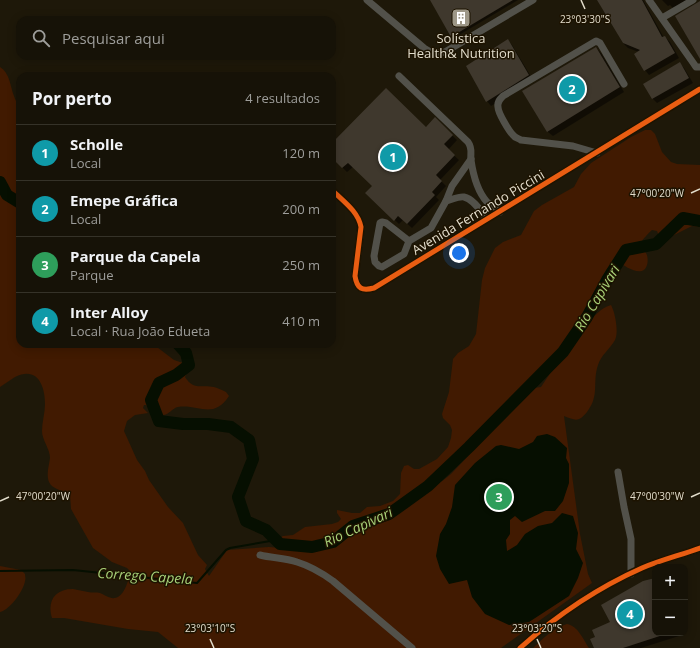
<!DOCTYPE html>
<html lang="pt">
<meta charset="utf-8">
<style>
body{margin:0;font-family:"Open Sans",sans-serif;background:#1f1b11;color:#f1f3f6}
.controls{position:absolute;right:12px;bottom:12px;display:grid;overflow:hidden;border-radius:8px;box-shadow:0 2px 10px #0003}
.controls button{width:36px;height:36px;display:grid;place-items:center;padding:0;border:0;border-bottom:1px solid #353228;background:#161207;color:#f1f3f6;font:20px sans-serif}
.you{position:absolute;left:459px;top:253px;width:14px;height:14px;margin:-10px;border:3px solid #fff;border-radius:50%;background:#1a73e8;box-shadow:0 0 0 6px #1a73e833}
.badge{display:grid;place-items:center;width:26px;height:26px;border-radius:50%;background:#9d9787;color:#fff;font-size:13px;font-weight:700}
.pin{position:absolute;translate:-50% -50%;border:2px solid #fff;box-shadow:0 1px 4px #0006}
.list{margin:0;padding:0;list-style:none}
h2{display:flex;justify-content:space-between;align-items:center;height:52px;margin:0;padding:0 16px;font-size:17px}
h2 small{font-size:13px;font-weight:400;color:#9e9e9b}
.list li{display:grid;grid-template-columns:26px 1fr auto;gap:12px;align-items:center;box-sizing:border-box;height:56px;padding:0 16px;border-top:1px solid #353228}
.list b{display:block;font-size:15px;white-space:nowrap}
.list p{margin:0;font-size:13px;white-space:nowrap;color:#9e9e9b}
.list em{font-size:13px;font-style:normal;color:#9e9e9b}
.icon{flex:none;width:22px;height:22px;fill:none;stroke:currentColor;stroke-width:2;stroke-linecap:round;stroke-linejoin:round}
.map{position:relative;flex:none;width:700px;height:648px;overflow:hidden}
.search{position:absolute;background:#161207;box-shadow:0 2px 10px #0003;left:16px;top:16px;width:320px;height:44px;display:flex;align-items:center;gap:10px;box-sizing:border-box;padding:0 14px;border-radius:12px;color:#9e9e9b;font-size:15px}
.panel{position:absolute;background:#161207;box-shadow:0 2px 10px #0003;left:16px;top:72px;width:320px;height:276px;border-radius:12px}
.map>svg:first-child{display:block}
.green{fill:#411a01;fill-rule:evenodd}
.water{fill:#060f01}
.shadow{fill:#0007}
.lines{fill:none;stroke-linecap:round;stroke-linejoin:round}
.stream{stroke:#060f01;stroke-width:2}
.river{stroke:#060f01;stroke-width:12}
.building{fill:#3f382d}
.minor{stroke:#52514a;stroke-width:7}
.cycleway-casing{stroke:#1d1300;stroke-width:8}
.cycleway{stroke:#e95d12;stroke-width:5}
.ticks{fill:none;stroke:#e2dccb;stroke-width:1.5}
.labels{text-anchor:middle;stroke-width:3;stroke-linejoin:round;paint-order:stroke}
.poi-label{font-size:13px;fill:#e2dccb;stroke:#1d1300}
.street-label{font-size:13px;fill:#e2dccb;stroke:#1d1300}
.water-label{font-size:14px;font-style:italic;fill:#a8d178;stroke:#1d1300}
.ticks-label{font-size:10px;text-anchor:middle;fill:#e2dccb;stroke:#1d1300;stroke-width:3;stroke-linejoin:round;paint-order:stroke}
</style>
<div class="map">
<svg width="700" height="648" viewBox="0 0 700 648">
<rect width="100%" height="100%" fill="#1e1809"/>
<!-- green -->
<g class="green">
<path d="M 0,67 C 10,73 10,86 14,96 C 15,100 18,104 20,108 L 20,344 L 153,344 L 174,360 L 183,363 L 194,364 L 188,371 L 185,377 C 194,391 201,384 214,387 C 218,388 222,390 226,392 L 229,396 C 213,420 199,404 178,407 C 172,408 168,416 162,415 C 155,415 150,409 146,405 L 144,405 L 143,408 L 148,413 L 135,415 L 127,421 L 124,431 L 137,460 L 145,471 L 149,480 L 168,507 L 183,523 L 198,555 L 207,565 L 205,569 L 209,576 L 227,550 L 269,547 L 280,548 L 272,542 L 283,536 L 293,535 L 305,527 L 332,524 L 338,522 L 341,519 L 337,513 L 337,510 L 352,513 L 360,513 L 367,507 L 380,506 L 393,501 L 400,494 L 401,473 L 404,466 L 408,465 L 414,469 L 419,469 L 437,459 L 448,447 L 451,438 L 452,430 L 450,425 L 443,418 L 442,414 L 449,392 L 453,359 L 458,353 L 469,346 L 476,334 L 482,280 L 485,268 L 495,248 L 503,242 L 521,235 L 534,211 L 542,205 L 574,187 L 581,174 L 591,163 L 631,137 L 645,130 L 651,130 L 655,134 L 662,152 L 671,162 L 677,164 L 700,165 L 700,227 L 692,226 L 662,241 L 660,239 L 657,231 L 652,230 C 648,234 641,240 641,245 C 641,249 644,250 646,253 C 648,256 648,262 647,265 C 643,279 625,266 618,262 C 601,265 605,283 600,295 C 597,304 591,312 586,320 C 597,317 599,308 611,305 C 615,312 619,332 615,340 C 610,349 601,355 598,365 C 592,383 600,395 587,412 C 578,423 575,420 564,416 L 580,534 L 588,574 L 592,583 L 501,648 L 178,648 L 158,632 L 128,629 L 64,618 L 52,618 C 47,602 54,589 73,589 C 78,590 83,591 88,592 C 92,593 97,592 100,593 C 105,595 110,599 115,598 C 125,596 128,580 131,572 L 127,568 L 112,562 L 93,548 L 71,509 L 70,494 C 63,491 52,489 49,482 C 46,474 49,466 50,458 C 50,449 42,440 42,431 C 42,422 45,413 45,404 C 45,385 37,366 15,377 C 10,380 5,384 0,387 ZM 555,366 L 541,387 L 533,388 L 451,474 L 441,482 L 453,464 L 478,439 L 499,413 L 521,393 Z"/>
<path d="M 0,566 L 21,570 L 25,574 C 25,576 26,579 25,581 C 24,590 10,610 0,612 Z"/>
<path d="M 567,624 C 578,626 583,639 589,648 L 533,648 C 544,638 553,628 567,624 Z"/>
</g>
<!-- water -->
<polygon class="water" points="547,434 555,437 567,448 566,458 569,464 569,483 563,501 555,511 545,511 522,522 515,516 510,520 510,534 506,540 507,551 517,545 525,534 538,526 552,523 562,513 573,516 578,533 576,549 583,563 578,578 569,596 529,622 509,625 485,614 472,597 467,580 449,584 440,569 436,556 440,534 446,524 452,507 455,485 475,463 496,446 501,445 519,449 533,442 537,436"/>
<!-- shadow -->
<g class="shadow">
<polygon points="431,0 518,0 454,38"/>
<polygon points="600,0 643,0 664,38 665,37 670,42 679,58 649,75 645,70 639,52 628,48 623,43"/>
<polygon points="662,0 692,0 675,10 670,5 668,6"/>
<polygon points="508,40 512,45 533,80 491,106 487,101"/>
<polygon points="596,48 601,53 624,92 553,136 548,132 523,91"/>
<polygon points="679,63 684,68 693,83 657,103 653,99 644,84"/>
<polygon points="435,119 457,140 448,150 459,160 440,180 446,186 436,197 439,200 412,228 403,220 399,224 367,193 373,186 353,167 347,172 332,157 332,145 426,128"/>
<polygon points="655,579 655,633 679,633 679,636 641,648 595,648 596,637"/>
</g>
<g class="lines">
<!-- stream -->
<polyline class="stream" points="0,571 73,570 197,583 226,550 230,548 276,540"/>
<!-- river -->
<g class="river">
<polyline points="0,182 7,195 20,203"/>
<polyline points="178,344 186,353 189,365 176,375 159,383 151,400 159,421 183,424 208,424 231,427 249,440 253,459 238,497 246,521 266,530 280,544 312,547 333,542 353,526 389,514 428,486 469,447 563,352 587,317 607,280 626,250 656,244 683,218 700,221"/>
</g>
</g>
<!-- building -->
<g class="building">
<polygon points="430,0 513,0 451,37"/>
<polygon points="597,0 642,0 662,37 665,36 675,53 644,71 634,54 640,50 623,43"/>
<polygon points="700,1 700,59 675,16"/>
<polygon points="508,39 529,75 486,102 466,66"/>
<polygon points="596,47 620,87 547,132 522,91"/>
<polygon points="680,62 689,78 652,99 643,84"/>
<polygon points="386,88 426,127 435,117 453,135 444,144 455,155 436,175 442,181 432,192 435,195 407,224 398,216 394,221 365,193 372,186 348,163 342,168 332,158 332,143"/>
<polygon points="655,578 655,633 666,633 666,634 623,648 594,648 590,639 595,637 592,630 610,622 601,605 643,581"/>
</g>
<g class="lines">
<!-- minor -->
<g class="minor">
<path d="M 367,0 L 424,48 C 431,53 436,54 445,52 L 533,0"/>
<polyline points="649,0 694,64 696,67 700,67"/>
<polyline points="662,18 693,0"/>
<path d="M 399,76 L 468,142 C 473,149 470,153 471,160 C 473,174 478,192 487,202 C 491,205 496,208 500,212"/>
<path d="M 597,153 L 573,146 L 521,140 C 518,138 515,138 513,135 C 509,131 498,113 498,107 C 497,102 500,99 503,96 L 596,41 L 600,43 L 624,84"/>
<path d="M 332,190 C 343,201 358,211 361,227 L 355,276 C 357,289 362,291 374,288 L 700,89"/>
<polyline points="446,201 452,186 471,159"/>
<path d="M 409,241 L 386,223 L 382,222 L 380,223 L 374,256 L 375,262 L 379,266 L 382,267 L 404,254 L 409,241 L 431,228 L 446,201 C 451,200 459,196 464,197 C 474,199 482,213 487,219"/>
<polyline points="618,472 624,507 631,539 631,574"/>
<path d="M 260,555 C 272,558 285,558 297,562 C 310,566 322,573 333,581 L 412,648"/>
<path d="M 520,648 C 556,616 597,588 642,568 C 661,560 681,555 700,548"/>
</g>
<!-- cycleway casing -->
<g class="cycleway-casing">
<g id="cycleway">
<path d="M 332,190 C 343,201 358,211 361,227 L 355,276 C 357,289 362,291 374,288 L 700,89"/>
<path d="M 520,648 C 556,616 597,588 642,568 C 661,560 681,555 700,548"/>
</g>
</g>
<!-- cycleway -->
<use href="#cycleway" class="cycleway"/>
</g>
<!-- ticks -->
<path class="ticks" d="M 581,0 L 585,9M 691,193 L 700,189M 691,497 L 700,493M 0,501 L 9,497M 210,639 L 214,648M 537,639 L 541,648"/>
<!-- icons -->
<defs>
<g id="building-square" transform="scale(1)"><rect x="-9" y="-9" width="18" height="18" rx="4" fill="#9d9787" stroke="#1d1300"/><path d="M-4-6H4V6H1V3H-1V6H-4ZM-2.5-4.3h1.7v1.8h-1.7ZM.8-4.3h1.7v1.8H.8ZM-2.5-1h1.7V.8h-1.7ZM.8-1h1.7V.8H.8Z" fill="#fff"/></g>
</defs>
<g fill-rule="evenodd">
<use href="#building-square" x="461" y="18"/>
</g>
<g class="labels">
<!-- poi labels -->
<g class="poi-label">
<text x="461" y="43">Solística<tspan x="461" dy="15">Health&amp; Nutrition</tspan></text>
</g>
<!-- street labels -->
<g class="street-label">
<text transform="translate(478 212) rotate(-31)" y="5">Avenida Fernando Piccini</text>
</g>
<!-- water labels -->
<g class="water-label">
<text transform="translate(597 298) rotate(-59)" y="5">Rio Capivari</text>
<text transform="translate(358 527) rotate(-25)" y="5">Rio Capivari</text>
<text transform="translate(145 576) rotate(4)" y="5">Corrego Capela</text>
</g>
</g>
<g class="ticks-label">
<text x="585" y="23">23°03'30"S</text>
<text x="657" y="197">47°00'20"W</text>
<text x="657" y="500">47°00'30"W</text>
<text x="43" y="500">47°00'20"W</text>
<text x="210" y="632">23°03'10"S</text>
<text x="537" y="632">23°03'20"S</text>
</g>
</svg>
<div class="controls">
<button>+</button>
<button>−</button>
</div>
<div class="you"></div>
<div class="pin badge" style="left:393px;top:157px;background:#0f9aa8">1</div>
<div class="pin badge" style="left:572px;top:89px;background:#0f9aa8">2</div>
<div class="pin badge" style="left:499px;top:497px;background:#2e9e5b">3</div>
<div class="pin badge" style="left:630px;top:614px;background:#0f9aa8">4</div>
<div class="search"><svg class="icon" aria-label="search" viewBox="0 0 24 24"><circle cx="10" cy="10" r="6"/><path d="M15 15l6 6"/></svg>Pesquisar aqui</div>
<section class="panel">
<h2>Por perto<small>4 resultados</small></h2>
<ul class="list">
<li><span class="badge" style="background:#0f9aa8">1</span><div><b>Scholle</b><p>Local</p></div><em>120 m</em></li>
<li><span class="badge" style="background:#0f9aa8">2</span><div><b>Emepe Gráfica</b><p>Local</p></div><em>200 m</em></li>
<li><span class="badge" style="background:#2e9e5b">3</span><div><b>Parque da Capela</b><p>Parque</p></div><em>250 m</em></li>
<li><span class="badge" style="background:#0f9aa8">4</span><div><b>Inter Alloy</b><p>Local · Rua João Edueta</p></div><em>410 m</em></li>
</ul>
</section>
</div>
